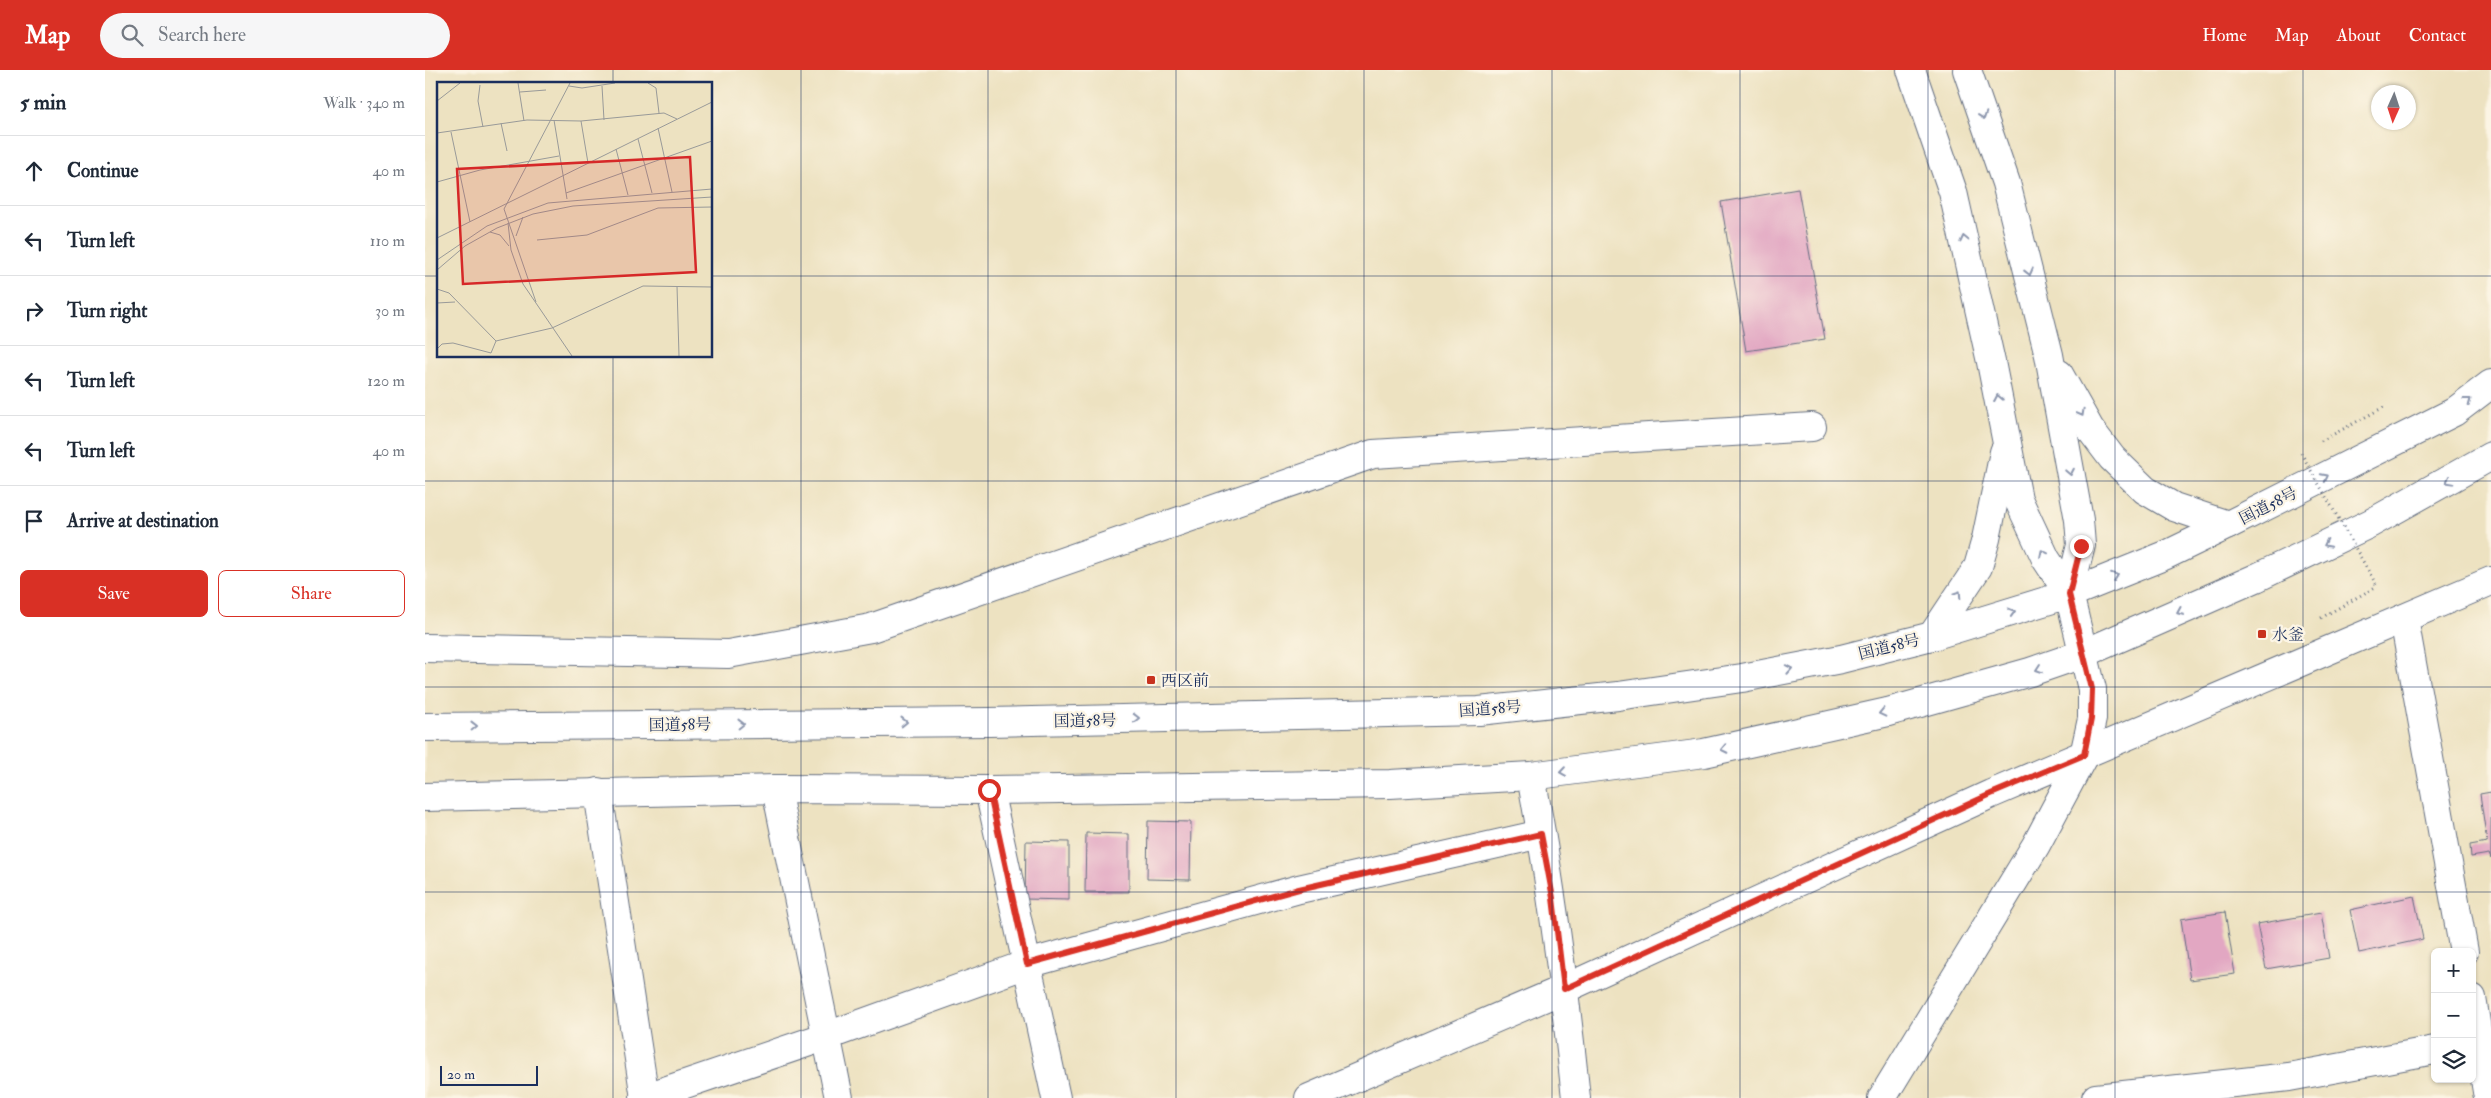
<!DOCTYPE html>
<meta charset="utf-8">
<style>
body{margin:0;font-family:"IM FELL Double Pica","Noto Serif JP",serif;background:#f6f6f7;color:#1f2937}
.controls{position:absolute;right:15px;bottom:15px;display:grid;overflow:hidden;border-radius:8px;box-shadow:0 1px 4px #0004}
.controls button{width:45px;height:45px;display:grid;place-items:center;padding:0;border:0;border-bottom:1px solid #e0e1e3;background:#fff;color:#1f2937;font:25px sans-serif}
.compass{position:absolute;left:1946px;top:15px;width:45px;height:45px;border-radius:50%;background:#fff;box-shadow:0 1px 4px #0004;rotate:183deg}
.scale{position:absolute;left:15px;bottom:12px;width:98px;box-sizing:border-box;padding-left:5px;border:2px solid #1b2f5e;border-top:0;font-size:14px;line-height:18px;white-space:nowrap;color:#1b2f5e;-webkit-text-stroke:4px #fcf5e5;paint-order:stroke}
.stop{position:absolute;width:15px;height:15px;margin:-11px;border:4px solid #d93025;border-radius:50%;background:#fff}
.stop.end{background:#d93025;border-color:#fff;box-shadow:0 1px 5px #0008}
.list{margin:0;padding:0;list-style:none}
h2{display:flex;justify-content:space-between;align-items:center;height:65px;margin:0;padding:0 20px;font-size:21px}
h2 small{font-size:16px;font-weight:400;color:#747a83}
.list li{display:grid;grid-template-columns:32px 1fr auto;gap:15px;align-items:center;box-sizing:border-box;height:70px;padding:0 20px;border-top:1px solid #e0e1e3}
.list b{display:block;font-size:19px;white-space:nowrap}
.list em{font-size:16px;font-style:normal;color:#747a83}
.actions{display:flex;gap:10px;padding:15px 20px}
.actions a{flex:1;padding:11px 0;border:1px solid #d93025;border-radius:8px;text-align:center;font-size:18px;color:#d93025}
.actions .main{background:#d93025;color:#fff}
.icon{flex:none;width:28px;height:28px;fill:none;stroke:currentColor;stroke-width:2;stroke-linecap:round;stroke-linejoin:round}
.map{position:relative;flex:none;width:2066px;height:1028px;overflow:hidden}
header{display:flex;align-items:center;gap:30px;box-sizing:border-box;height:70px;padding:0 25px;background:#d93025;color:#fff}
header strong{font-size:24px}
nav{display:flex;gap:28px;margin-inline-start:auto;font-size:18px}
.search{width:350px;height:45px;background:#f6f6f7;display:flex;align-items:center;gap:12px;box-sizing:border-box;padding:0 18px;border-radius:28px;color:#747a83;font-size:19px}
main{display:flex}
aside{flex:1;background:#fff}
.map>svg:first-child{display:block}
.building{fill:#e2a7c2}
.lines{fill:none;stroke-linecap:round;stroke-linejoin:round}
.minor-casing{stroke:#646e81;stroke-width:30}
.highway-casing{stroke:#646e81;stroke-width:30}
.path{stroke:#646e81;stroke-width:3;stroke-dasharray:1 4;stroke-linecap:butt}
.minor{stroke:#fff;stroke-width:28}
.highway{stroke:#fff;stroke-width:28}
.path-bridge{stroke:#646e81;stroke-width:3;stroke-dasharray:1 4;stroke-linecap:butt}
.oneway{stroke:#8d97ae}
.route{stroke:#d93025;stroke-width:6}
.grid{fill:none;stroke:#1b2f5e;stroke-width:1;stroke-opacity:0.55}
.poi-dot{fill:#c8321e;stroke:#fcf5e5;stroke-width:2}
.labels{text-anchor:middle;stroke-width:4.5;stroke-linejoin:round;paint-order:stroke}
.street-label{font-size:16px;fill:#1b2f5e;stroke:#fcf5e5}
.poi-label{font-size:16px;fill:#1b2f5e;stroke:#fcf5e5;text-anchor:start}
.inset-road{fill:none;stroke:#999a99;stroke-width:1}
.view{fill:#d62828;fill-opacity:0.15;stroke:#d62828;stroke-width:2.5}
.inset-edge{fill:none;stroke:#1b2f5e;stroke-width:2.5}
</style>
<header>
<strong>Map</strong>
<div class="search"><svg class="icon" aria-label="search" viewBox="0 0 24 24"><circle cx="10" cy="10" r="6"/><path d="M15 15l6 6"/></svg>Search here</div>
<nav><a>Home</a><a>Map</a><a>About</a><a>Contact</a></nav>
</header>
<main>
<aside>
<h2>5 min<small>Walk · 340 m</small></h2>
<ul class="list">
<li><svg class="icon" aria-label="ahead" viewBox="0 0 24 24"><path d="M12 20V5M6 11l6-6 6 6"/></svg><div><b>Continue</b></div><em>40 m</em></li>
<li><svg class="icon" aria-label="left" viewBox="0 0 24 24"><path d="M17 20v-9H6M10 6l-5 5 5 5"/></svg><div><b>Turn left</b></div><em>110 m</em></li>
<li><svg class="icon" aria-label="right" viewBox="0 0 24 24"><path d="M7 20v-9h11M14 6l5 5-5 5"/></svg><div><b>Turn right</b></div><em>30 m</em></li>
<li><svg class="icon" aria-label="left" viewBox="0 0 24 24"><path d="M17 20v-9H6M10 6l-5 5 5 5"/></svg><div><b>Turn left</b></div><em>120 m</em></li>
<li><svg class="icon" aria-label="left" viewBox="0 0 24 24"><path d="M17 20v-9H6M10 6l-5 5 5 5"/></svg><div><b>Turn left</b></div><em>40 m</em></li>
<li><svg class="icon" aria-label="arrive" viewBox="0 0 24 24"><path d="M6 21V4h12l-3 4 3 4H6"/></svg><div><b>Arrive at destination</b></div></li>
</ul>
<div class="actions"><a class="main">Save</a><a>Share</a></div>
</aside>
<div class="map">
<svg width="2066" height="1028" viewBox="0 0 2066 1028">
<rect width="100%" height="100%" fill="#fcf5e5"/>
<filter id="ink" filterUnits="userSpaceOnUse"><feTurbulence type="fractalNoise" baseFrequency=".02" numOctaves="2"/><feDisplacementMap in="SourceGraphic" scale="10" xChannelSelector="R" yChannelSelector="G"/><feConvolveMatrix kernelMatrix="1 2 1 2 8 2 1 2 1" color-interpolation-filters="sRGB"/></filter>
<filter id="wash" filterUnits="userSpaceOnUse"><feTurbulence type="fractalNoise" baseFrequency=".0096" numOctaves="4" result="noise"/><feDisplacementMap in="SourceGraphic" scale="20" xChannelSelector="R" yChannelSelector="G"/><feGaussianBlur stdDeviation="1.12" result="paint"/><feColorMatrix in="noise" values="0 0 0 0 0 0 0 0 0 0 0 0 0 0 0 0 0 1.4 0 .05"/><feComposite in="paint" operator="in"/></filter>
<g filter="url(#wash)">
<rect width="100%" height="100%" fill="#ede2c1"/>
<g id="blocks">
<!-- building -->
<g class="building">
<polygon points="1373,119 1400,269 1321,281 1296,132"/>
<polygon points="2066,722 2066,789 2064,784 2046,787 2045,775 2062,772 2055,724"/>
<polygon points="723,751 766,752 765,810 722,809"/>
<polygon points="661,763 704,764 704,822 660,822"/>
<polygon points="601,771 644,772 644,830 600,829"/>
<polygon points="1989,826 1998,869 1934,883 1925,840"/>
<polygon points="1800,842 1810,904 1765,910 1756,849"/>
<polygon points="1896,843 1904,888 1841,899 1832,854"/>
</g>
</g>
</g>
<g filter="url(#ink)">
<use href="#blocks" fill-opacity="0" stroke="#646e81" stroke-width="1"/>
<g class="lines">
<!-- minor casing -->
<g class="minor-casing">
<g id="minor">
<polyline points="1542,0 1581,113 1624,285 1654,450 1656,475 1644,524"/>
<polyline points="1634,304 1665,359 1687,388 1720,420 1749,437 1803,455"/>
<polyline points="1979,549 2039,882"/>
<polyline points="1507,566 1553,497 1561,469 1579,382"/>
<polyline points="0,578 303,584 446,558 948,384 1387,357"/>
<path d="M 1106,706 C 1126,813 1140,920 1151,1028"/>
<polyline points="351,719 414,1028"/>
<polyline points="564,720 631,1028"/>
<polyline points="173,722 220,1028"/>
<polyline points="2047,928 2063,1028"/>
<polyline points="219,1028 402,966 602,894 874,819 1116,764"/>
<polyline points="884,1028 1139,919 1566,724 2066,511"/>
<polyline points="1457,1028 1611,775 1659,685 1667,649 1667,619 1644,524 1621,489 1593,429 1566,292 1528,122 1486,0"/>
<polyline points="1671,1028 1864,1007 2010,980"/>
</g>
</g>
<!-- highway casing -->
<g class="highway-casing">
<g id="highway">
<polyline points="0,657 564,652 1054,641 1193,626 1317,608 1416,589 1507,566 1644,524 1741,485 1803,455 2029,342 2066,314"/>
<polyline points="0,727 351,719 564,720 965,714 1106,706 1279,683 1463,642 1605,602 1660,583 1831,508 1946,453 2066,386"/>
</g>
</g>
<!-- path -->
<g class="path">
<polyline points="1896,371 1959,337"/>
<polyline points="1896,548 1952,516"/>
</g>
<!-- minor -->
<use href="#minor" class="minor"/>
<!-- highway -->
<use href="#highway" class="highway"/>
<!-- path-bridge -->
<polyline class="path-bridge" points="1876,383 1952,516"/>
</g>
<!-- one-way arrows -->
<defs><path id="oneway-chevron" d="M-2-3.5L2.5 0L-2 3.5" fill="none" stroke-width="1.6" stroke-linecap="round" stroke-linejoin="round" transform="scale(1.25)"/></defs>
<g class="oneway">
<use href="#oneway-chevron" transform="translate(1558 46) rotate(71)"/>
<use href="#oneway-chevron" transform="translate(1539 169) rotate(-103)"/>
<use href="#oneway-chevron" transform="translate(1604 202) rotate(76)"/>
<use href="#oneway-chevron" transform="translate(1573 328) rotate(-101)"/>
<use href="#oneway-chevron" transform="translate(2043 331) rotate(-37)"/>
<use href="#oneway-chevron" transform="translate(1656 343) rotate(61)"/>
<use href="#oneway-chevron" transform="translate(1645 402) rotate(79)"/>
<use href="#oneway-chevron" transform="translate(1900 407) rotate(-27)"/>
<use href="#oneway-chevron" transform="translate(2024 411) rotate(151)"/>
<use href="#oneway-chevron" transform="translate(1902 474) rotate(154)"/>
<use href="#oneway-chevron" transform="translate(1618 483) rotate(-116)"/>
<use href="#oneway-chevron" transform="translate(1690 506) rotate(-21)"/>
<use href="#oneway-chevron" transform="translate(1533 524) rotate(-57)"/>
<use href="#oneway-chevron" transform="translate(1587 542) rotate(-17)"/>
<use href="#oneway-chevron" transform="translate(1755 542) rotate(156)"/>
<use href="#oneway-chevron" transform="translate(1364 599) rotate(-11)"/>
<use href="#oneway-chevron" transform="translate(1614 599) rotate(161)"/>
<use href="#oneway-chevron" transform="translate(1457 643) rotate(167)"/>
<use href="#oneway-chevron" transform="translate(711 648) rotate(-1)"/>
<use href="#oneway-chevron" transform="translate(479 652) rotate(-1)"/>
<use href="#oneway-chevron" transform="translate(316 654) rotate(-1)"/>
<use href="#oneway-chevron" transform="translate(49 656) rotate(-1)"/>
<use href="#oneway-chevron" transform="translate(1299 679) rotate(168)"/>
<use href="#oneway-chevron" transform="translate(1138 702) rotate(172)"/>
</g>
</g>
<g class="lines" filter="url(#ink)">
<!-- route -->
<polyline class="route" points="564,720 602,894 874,819 1116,764 1128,828 1139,919 1566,724 1659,685 1666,649 1667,619 1644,524 1656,476"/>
</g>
<!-- grid -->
<path class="grid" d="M 188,0 L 188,14M 376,0 L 376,1028M 563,0 L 563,1028M 751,0 L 751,1028M 939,0 L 939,1028M 1127,0 L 1127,1028M 1315,0 L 1315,1028M 1503,0 L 1503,1028M 1690,0 L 1690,1028M 1878,0 L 1878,1028M 0,206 L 14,206M 286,206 L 2066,206M 188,286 L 188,1028M 0,411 L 2066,411M 0,617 L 2066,617M 0,822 L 2066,822"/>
<!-- markers -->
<g class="poi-dot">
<rect x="1832" y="559" width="10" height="10" rx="2.5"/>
<rect x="721" y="605" width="10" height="10" rx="2.5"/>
</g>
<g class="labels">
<!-- street labels -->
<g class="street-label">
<text transform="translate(1843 435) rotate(-27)" y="6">国道58号</text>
<text transform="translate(1464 576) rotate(-14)" y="6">国道58号</text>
<text transform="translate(1065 638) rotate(-4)" y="6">国道58号</text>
<text transform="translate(660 650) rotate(-1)" y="6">国道58号</text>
<text transform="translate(255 654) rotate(-1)" y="6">国道58号</text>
</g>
<!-- poi labels -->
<g class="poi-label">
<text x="1847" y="570">水釜</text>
<text x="736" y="616">西区前</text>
</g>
</g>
<!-- overview -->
<g transform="translate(12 12)">
<rect width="275" height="275" fill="#ede2c1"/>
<path class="inset-road" d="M 81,1 L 87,39M 211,1 L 219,6 L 222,31M 43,3 L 41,19 L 46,45M 132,4 L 145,6 L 178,1M 165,4 L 167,38M 83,10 L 109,8M 0,19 L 23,1M 117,38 L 130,117M 144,39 L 151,81M 64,41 L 70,69M 221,46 L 235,110M 14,50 L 33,140M 0,51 L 90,38 L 144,39 L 227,31 L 240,37M 201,57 L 215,111M 179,67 L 191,113M 0,100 L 43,88 L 122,74M 129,111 L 275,59M 71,141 L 74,168 L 86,202 L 135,274M 53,150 L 63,153 L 72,164M 79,154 L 86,135M 0,156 L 275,20M 100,158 L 150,153 L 221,126 L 275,125M 0,178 L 50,144 L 111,121 L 275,107M 0,188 L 28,164 L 60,146 L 96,132 L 136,124 L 275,115M 240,204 L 242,274M 0,207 L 12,211 L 59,259M 99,220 L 67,127 L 133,1M 0,221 L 18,220M 59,259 L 115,246 L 206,204 L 275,205M 0,267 L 5,262 L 16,261 L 54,271 L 59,259"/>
<path class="view" d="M 253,75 L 259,190 L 26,202 L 20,87 Z"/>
<rect width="275" height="275" class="inset-edge"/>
</g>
</svg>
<div class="controls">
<button>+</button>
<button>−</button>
<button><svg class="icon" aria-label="layers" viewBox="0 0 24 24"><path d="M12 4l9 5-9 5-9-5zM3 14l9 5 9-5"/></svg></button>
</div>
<svg class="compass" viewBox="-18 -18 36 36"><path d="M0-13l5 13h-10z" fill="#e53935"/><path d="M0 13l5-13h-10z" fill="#747a83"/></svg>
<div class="scale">20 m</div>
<div class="stop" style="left:564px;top:720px"></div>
<div class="stop end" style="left:1656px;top:476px"></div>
</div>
</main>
